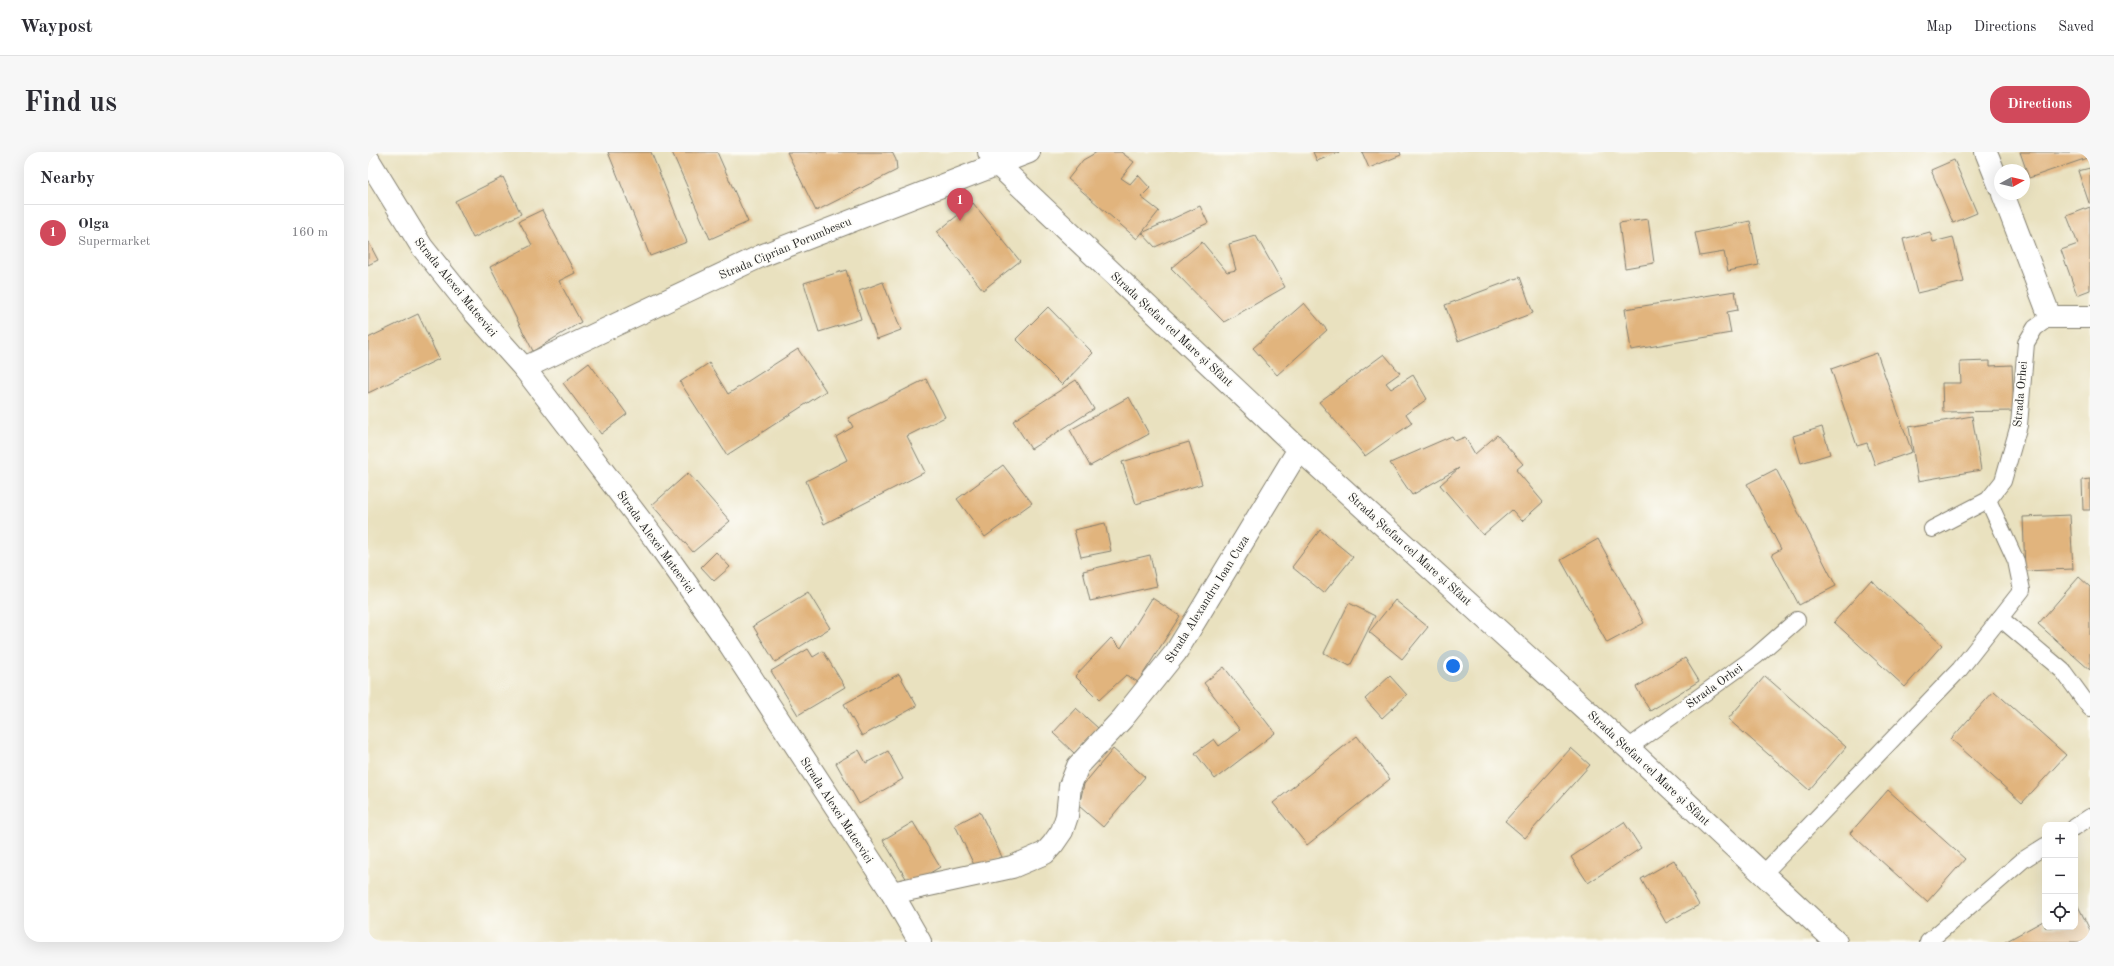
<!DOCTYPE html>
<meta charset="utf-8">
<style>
body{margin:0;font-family:"Old Standard TT",serif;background:#f7f7f7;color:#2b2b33}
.controls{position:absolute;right:12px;bottom:12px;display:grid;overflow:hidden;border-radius:8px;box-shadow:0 4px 16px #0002}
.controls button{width:36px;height:36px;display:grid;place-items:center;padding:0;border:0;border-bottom:1px solid #e1e1e2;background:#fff;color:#2b2b33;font:20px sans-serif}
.compass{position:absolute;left:1626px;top:12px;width:36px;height:36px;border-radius:50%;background:#fff;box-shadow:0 4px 16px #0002;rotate:82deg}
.you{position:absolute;left:1085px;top:514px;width:14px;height:14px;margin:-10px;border:3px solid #fff;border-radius:50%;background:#1a73e8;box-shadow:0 0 0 6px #1a73e833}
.badge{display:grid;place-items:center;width:26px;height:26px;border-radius:50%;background:#d1495b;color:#fff;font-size:13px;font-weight:700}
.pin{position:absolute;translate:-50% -33px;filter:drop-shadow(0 1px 2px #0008)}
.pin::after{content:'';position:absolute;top:21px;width:14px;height:12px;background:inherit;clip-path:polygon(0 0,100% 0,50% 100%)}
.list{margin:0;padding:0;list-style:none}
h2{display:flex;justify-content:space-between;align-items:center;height:52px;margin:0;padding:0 16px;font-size:17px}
h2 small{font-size:13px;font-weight:400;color:#7c7c81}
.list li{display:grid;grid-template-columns:26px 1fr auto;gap:12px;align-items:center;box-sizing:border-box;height:56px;padding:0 16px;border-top:1px solid #e1e1e2}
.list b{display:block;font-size:15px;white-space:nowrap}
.list p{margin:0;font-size:13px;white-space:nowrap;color:#7c7c81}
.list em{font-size:13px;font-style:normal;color:#7c7c81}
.icon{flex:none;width:22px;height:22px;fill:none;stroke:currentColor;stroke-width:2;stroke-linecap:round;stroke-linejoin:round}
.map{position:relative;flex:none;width:1722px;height:790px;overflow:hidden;border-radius:16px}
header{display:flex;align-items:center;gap:24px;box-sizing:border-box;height:56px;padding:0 20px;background:#fff;border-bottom:1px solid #e1e1e2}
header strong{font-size:19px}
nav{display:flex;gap:22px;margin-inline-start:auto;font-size:14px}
.intro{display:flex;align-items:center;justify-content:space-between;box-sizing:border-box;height:96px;padding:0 24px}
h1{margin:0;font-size:28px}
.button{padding:10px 18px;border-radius:16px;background:#d1495b;color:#fff;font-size:14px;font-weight:700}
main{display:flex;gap:24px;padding:0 24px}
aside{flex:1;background:#fff;border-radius:16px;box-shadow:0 4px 16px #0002}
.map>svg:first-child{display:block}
.building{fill:#e1b47d}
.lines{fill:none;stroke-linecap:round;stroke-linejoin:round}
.service-casing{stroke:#827e6e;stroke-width:18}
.minor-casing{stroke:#827e6e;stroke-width:24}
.secondary-casing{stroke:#827e6e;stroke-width:24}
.service{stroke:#fff;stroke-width:16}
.minor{stroke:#fff;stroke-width:22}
.secondary{stroke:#fff;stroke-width:22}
.labels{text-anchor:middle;stroke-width:3.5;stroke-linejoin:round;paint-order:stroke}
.street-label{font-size:12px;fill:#1c1c1c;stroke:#fdfcf7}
</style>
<header>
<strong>Waypost</strong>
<nav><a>Map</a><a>Directions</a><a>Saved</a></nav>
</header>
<div class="intro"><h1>Find us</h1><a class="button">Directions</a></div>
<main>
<aside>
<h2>Nearby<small></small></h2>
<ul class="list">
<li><span class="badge">1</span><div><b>Olga</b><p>Supermarket</p></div><em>160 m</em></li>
</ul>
</aside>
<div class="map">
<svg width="1722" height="790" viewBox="0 0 1722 790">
<rect width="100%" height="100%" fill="#fdfcf7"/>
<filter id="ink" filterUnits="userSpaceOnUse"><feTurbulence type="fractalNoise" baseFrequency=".025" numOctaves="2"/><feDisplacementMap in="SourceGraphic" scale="8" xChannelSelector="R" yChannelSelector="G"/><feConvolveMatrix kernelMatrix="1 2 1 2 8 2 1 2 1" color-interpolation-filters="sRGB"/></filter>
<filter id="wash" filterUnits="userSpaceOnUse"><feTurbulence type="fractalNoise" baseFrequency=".012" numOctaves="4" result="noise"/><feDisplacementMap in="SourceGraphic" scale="16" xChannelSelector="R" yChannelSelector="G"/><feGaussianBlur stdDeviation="0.9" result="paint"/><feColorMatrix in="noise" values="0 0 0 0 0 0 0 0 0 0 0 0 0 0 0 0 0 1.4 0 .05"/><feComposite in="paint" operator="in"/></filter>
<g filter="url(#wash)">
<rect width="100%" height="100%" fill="#e9e1bf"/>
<g id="blocks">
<!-- building -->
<g class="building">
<polygon points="240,0 283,0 319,90 282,104"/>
<polygon points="304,0 349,0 380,70 342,87"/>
<polygon points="419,0 524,0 528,8 529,18 448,59"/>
<polygon points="729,0 753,0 766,10 753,26 762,32 770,23 782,36 773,45 791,59 769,87 700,27 715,8"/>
<polygon points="945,0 972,0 949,9"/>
<polygon points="994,0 1032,0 1033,3 1001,16"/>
<polygon points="1652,0 1722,0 1722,5 1661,26"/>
<polygon points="1586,8 1609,61 1585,71 1563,18"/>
<polygon points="1722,16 1722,51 1721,51 1710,19"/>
<polygon points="135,25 153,62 105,86 87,49"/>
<polygon points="605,51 652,109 615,138 569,80"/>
<polygon points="832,54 840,71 787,95 774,81"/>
<polygon points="1722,55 1722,138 1709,143 1693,98 1710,92 1699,64"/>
<polygon points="174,58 207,121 191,129 213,170 165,199 122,115 164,93 151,69"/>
<polygon points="1280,67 1286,111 1257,116 1251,71"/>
<polygon points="1382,69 1391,113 1360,119 1356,100 1332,104 1327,81"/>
<polygon points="1562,80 1565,90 1585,85 1596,130 1549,141 1535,87"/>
<polygon points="888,84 917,135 856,170 803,116 834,90 859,120 868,118 861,92"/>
<polygon points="0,89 10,108 0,113"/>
<polygon points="478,118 493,167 451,180 436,131"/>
<polygon points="1152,125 1165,161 1090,189 1077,153"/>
<polygon points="515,130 533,178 509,187 491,139"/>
<polygon points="1367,139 1370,158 1359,160 1363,181 1263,198 1257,157"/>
<polygon points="936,151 959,178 909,223 885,196"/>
<polygon points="680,155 725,201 694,233 648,187"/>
<polygon points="50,162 71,207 0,241 0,186"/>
<polygon points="430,197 458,239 359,303 312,230 341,211 360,242"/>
<polygon points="1509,201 1544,300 1507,313 1499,291 1489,294 1463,217"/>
<polygon points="1016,202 1032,221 1018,231 1023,237 1045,223 1059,247 1038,262 1044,271 997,304 951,250"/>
<polygon points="1622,209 1622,214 1644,213 1646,259 1575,260 1574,231 1593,231 1592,210"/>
<polygon points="221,211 259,262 233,282 195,231"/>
<polygon points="558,227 577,265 539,284 557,320 456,372 438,329 479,308 468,285 485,275 480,266"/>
<polygon points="708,228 726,257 663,297 645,269"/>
<polygon points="761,245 781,282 722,314 702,278"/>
<polygon points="1604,264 1613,318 1550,329 1541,275"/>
<polygon points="1454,275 1462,302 1433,311 1425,284"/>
<polygon points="1129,283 1155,312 1148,318 1175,350 1154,369 1144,358 1115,383 1072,333 1091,316 1044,343 1022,311 1084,284 1087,289 1097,285 1107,302"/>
<polygon points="821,290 834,332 768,352 754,310"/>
<polygon points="635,313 664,351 617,385 589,347"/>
<polygon points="1408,317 1468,434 1431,453 1404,402 1413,397 1379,332"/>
<polygon points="320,321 362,369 325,400 284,353"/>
<polygon points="1722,327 1722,358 1715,358 1714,328"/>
<polygon points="1702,363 1705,417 1657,419 1655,365"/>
<polygon points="737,371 743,399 713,405 706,378"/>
<polygon points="952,378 985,405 956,441 924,415"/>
<polygon points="1230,387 1276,471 1239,491 1193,408"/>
<polygon points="348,400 362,415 346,429 333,415"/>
<polygon points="782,403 789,434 722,449 715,419"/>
<polygon points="1711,425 1722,435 1722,518 1670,472"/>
<polygon points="1503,428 1574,493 1537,535 1466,470"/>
<polygon points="440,440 462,476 407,510 385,474"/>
<polygon points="784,446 812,464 770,530 758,523 731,548 707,524 743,486 753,496"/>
<polygon points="1027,448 1060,475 1034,507 1001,480"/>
<polygon points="981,451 1007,464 982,514 956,501"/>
<polygon points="440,497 445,505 455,499 477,535 430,563 403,519"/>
<polygon points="1317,506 1331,529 1282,559 1268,535"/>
<polygon points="856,515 907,581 847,627 827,601 846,587 851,594 872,578 836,531"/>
<polygon points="531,522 549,554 494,584 476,552"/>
<polygon points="1022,524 1039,543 1014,566 997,547"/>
<polygon points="1397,524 1478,595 1441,638 1360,567"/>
<polygon points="1626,539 1698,603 1654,651 1583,587"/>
<polygon points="708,556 730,576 707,602 685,581"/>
<polygon points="989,584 1022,627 939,693 905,651"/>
<polygon points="1203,596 1222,613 1157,686 1137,669"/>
<polygon points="745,597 777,625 735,675 711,654 716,632"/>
<polygon points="491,598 498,611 520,599 535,627 491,652 468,611"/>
<polygon points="1520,638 1597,707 1559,750 1482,681"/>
<polygon points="612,660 634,705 608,717 587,673"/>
<polygon points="545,670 572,715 542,733 515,688"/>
<polygon points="1256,670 1273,696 1220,731 1203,705"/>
<polygon points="1306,708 1331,753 1298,771 1273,727"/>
<polygon points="1707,752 1709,752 1722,778 1722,790 1637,790 1677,768 1677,775 1707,775"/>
</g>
</g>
</g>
<g filter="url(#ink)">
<use href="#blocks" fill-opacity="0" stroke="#827e6e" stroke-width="1"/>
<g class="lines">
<!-- service casing -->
<g class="service-casing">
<g id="service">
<polyline points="1564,377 1620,348 1635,329 1651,273 1658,191 1667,176 1682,165"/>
<polyline points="1632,466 1695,519 1722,556"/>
<polyline points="1260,596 1388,504 1429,468"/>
<polyline points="1707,675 1722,665"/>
<polyline points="1395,722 1592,517 1654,438 1648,409 1620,348"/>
<polyline points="1560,790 1655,708 1677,694"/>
</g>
</g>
<!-- minor casing -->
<g class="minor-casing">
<g id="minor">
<polyline points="1618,0 1632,35"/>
<polyline points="0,7 54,95 107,161 156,216 286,386 362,493 524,741 552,790"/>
<polyline points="1635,42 1682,165 1722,165"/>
<polyline points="156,216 393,104 661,0"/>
<polyline points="524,741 644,715 677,701 685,692 694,679 699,664 702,634 710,614 755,566 808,500 931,297"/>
</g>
</g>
<!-- secondary casing -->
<g class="secondary-casing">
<polyline id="secondary" points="621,0 629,12 931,297 1260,596 1468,790"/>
</g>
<!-- service -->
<use href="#service" class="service"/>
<!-- minor -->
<use href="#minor" class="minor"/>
<!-- secondary -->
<use href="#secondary" class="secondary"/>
</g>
</g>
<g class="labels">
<!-- street labels -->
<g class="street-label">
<text transform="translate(417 96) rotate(-23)" y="4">Strada Ciprian Porumbescu</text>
<text transform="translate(88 135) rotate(51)" y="4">Strada Alexei Mateevici</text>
<text transform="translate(804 177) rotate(43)" y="4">Strada Ștefan cel Mare și Sfânt</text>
<text transform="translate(1652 242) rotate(-85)" y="4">Strada Orhei</text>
<text transform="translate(288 390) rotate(54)" y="4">Strada Alexei Mateevici</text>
<text transform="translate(1042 397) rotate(42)" y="4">Strada Ștefan cel Mare și Sfânt</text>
<text transform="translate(839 447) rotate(-58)" y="4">Strada Alexandru Ioan Cuza</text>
<text transform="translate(1346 534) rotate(-36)" y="4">Strada Orhei</text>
<text transform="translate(1281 616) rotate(43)" y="4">Strada Ștefan cel Mare și Sfânt</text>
<text transform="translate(469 658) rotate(57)" y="4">Strada Alexei Mateevici</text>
</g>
</g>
</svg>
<div class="controls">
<button>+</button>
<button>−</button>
<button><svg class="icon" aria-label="locate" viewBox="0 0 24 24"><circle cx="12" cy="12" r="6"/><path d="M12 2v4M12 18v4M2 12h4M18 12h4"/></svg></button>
</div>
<svg class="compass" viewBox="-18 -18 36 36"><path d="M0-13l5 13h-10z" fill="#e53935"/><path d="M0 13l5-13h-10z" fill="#7c7c81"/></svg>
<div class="you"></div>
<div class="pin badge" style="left:592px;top:69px">1</div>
</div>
</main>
